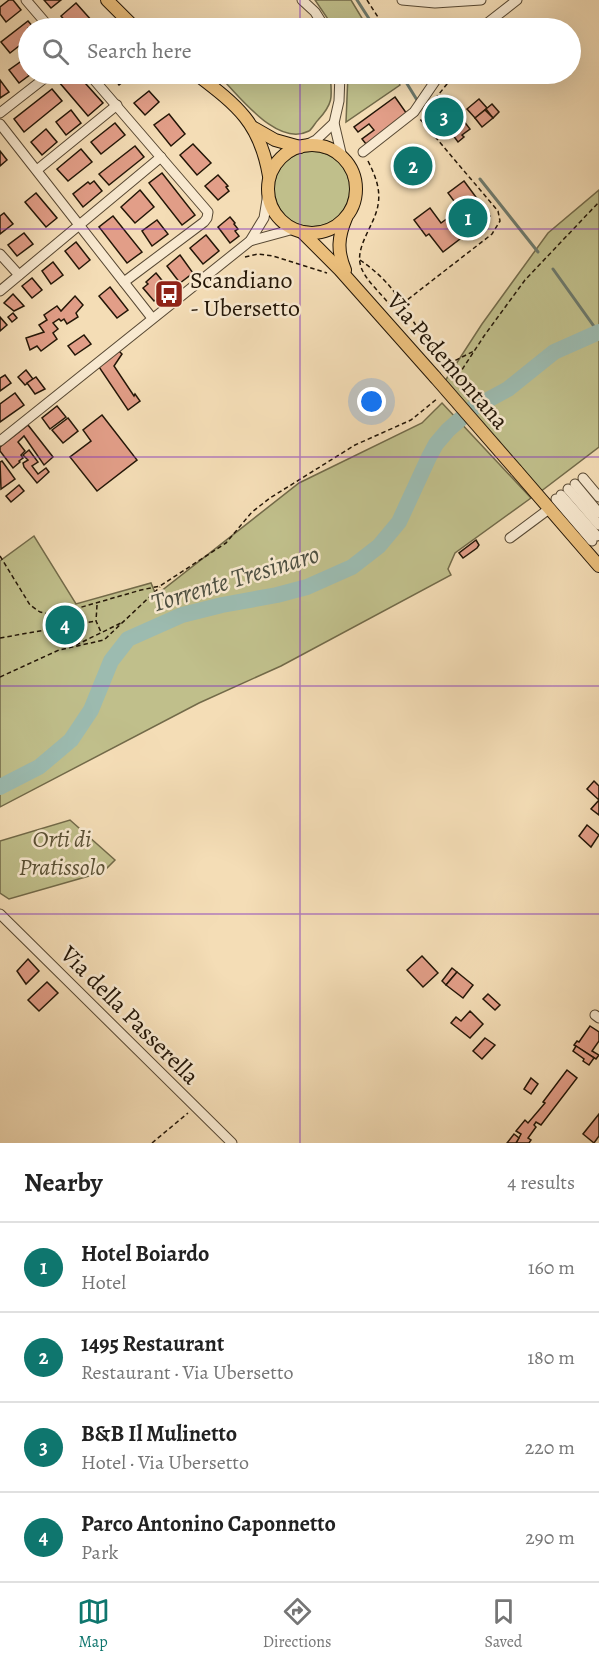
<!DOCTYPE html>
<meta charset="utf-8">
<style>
body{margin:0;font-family:Alegreya,serif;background:#f6f6f6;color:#222}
.you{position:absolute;left:372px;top:402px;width:21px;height:21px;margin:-15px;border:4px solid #fff;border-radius:50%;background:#1a73e8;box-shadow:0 0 0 9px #1a73e833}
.badge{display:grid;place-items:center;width:39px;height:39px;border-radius:50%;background:#0f766e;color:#fff;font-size:20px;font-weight:700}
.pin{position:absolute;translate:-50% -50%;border:3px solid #fff;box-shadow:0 2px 6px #0006}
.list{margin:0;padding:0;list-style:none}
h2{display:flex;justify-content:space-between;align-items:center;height:78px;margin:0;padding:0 24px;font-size:26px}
h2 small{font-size:20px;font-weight:400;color:#767676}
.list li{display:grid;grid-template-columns:39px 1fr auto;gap:18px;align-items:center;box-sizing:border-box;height:90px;padding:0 24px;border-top:2px solid #e0e0e0}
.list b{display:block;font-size:22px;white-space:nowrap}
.list p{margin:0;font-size:20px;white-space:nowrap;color:#767676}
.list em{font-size:20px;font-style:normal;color:#767676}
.icon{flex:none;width:33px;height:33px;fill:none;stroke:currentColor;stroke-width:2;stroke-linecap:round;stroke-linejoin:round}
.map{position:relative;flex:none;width:599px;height:1143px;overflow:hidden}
.search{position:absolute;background:#fff;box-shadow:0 6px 24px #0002;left:18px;right:18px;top:18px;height:66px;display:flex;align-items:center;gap:15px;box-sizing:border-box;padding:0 21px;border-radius:33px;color:#767676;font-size:22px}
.sheet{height:438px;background:#fff}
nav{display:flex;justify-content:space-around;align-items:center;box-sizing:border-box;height:84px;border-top:2px solid #e0e0e0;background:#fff;font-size:16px;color:#767676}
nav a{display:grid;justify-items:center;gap:3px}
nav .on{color:#0f766e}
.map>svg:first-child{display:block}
.green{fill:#c0bf8b;stroke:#726a49;stroke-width:1.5}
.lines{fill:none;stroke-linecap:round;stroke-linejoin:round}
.stream{stroke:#6c796c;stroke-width:3}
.river{stroke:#9cbbb0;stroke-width:16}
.building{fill:#e29e88;stroke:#231607;stroke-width:1.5}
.minor-casing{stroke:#574833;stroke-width:11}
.major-casing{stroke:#231607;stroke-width:14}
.path{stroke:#231607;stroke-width:1.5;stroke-dasharray:4.5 3;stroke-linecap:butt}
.minor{stroke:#f8e9d0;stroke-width:9}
.major{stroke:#eabe7b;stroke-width:12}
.major-bridge-casing{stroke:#231607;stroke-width:14;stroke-linecap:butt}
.major-bridge{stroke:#eabe7b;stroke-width:12}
.grid{fill:none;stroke:#7b2cbf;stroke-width:1.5;stroke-opacity:0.55}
.labels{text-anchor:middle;stroke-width:5;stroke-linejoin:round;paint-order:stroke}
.poi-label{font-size:24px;fill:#231607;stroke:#f8e9d0;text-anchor:start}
.street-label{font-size:24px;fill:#231607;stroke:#f8e9d0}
.park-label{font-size:24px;font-style:italic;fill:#5a5135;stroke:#f8e9d0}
.water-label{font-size:26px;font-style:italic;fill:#4d5042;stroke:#f8e9d0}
</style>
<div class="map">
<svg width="599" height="1143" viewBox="0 0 599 1143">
<rect width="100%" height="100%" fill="#f4ddb6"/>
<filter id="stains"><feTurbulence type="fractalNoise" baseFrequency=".00333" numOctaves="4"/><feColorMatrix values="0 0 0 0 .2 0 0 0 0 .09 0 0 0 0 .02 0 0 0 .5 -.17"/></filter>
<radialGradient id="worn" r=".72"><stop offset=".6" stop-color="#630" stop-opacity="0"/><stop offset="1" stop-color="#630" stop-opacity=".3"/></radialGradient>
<!-- green -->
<g class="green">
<polygon points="315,0 351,0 368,28 334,28"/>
<path d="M 233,74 L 330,74 C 332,96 334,103 318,120 C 315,123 312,129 309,131 C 278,147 242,99 223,80 Z"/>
<polygon points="348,74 394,74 400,85 346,122"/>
<circle cx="312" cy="189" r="38"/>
<polygon points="599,190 599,447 540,492 445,381 482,324 548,233"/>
<polygon points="442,403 531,498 455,553 448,569 451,575 281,666 199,703 0,807 0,561 34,536 76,604 151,583 156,595 299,483 422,423"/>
<polygon points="70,820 115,860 103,872 9,899 0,893 0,841"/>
</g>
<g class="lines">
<!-- stream -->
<g class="stream">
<polyline points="357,0 375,28"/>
<polyline points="401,74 417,100"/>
<polyline points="480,179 538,252"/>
<polyline points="553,269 598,332"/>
</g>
<!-- river -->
<polyline class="river" points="0,787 39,767 71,740 91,710 111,661 128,639 182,615 222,605 277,595 307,587 352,567 379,546 399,522 429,457 436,444 448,430 473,408 508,389 554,352 599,332"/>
</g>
<!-- building -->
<g class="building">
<polygon points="9,0 13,0 21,10 6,22 0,14 0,7"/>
<polygon points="44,0 61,0 51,8"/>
<polygon points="76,3 92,21 84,28 71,28 61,16"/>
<polygon points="28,21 34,28 28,28 28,39 10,53 1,42"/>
<polygon points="23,60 28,67 28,74 31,74 19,83 9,70"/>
<polygon points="69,74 77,74 103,103 88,116 59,82"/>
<polygon points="119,74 130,74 132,75 119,85 114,78"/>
<polygon points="135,74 146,74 140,79"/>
<polygon points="0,80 9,92 0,98"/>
<polygon points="52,89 62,101 24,132 14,119"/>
<polygon points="149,91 159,102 145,115 134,103"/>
<polygon points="395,97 407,114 366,144 362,139 374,130 369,124 358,132 354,127"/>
<polygon points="479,99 487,108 475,118 467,109"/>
<polygon points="450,103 470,129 462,135 464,137 458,142 444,123 441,125 434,116"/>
<polygon points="492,104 499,112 493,118 486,109"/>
<polygon points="71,110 81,123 66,135 56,122"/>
<polygon points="485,110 493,118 482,127 475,118"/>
<polygon points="169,114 185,134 171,146 154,125"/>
<polygon points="115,123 125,135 101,154 91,142"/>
<polygon points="46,129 57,142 42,155 31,142"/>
<polygon points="193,144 211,163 197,175 180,155"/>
<polygon points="135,146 144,157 109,185 99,174"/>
<polygon points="420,148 433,164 406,185 393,168"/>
<polygon points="81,149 92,162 68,181 57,169"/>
<polygon points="0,151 7,160 0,166"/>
<polygon points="162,173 195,215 182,225 149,183"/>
<polygon points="218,175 228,186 226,187 229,191 218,200 205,186"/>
<polygon points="94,181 102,191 83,207 73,194 88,182 90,184"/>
<polygon points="464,181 490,216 443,252 429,234 426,236 414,220 430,208 441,223 460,209 448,193"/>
<polygon points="140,190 154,207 135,223 121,207"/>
<polygon points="36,193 57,218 46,227 25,202"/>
<polygon points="4,213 13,224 0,234 0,216"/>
<polygon points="113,216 142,252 127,263 99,227"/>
<polygon points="230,217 235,223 234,224 238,229 235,231 239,236 230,243 218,227"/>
<polygon points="157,220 168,234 152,246 142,231"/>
<polygon points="24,233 33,244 17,256 8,245"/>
<polygon points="206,235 219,251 203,264 190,248"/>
<polygon points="76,242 90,260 79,269 65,251"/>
<polygon points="180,255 193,273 180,283 167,266"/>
<polygon points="53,262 63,275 51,284 42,271"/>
<polygon points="156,273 169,289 154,301 143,288 148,284 146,282"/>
<polygon points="32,278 42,290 32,298 22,286"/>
<polygon points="110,287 128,310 117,318 99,296"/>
<polygon points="13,294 24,306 14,311 4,303"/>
<polygon points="75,296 83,305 76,313 78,317 67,324 64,319 61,321 59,319 53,323 58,329 53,333 57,339 41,351 37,346 30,350 26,338 44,332 39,325 47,320 44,315 57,306 61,311"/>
<polygon points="13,313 17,318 12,322 8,317"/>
<polygon points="0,317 7,325 0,331"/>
<polygon points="84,335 91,344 75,355 68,346"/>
<polygon points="119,351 122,354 114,366 134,396 135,394 140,401 128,410 99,367"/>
<polygon points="26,370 33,379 25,385 18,377"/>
<polygon points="5,375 11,383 0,391 0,378"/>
<polygon points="36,377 45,389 35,394 27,383"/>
<polygon points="15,393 24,405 0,422 0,404"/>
<polygon points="57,406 66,417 50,429 42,418"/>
<polygon points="102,415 137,460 97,491 70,457 91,441 83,430"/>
<polygon points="68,418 78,431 63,443 52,430"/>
<polygon points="28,425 53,457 44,465 24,436 18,442 25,451 21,455 23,458 19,461 20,462 13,468 0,451 0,447"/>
<polygon points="29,450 38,462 32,466 38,474 46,468 49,472 37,483 24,467 23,463 28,460 23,455"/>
<polygon points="2,461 15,479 1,489 0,462"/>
<polygon points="19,485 24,491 11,502 6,496"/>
<polygon points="476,540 479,545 477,548 463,558 459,553"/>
<polygon points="594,781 599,786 599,815 591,809 599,800 587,789"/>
<polygon points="587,825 599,835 591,847 579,836"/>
<polygon points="422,956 438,973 423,987 407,970"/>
<polygon points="28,959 39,971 26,984 17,971"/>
<polygon points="452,968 457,972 446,985 442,981"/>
<polygon points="457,972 473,985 463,998 446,985"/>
<polygon points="47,982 58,993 39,1011 28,1000"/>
<polygon points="488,994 500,1005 495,1010 483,999"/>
<polygon points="470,1011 483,1024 470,1038 451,1023 456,1017 461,1021"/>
<polygon points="590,1026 599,1032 599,1041 592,1051 599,1055 596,1059 574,1045 577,1041 579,1042"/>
<polygon points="485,1038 495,1045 482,1059 473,1051"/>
<polygon points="576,1046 594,1058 589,1065 583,1061 584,1059 573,1051"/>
<polygon points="567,1070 577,1078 541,1125 536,1122 534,1125 536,1127 528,1138 531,1140 529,1143 516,1143 521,1134 516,1131 525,1120 528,1123 545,1103 543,1102"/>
<polygon points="531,1078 538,1084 531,1094 524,1089"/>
<polygon points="599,1114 599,1136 594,1143 583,1134"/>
<polygon points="514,1134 519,1138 516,1143 507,1143"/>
</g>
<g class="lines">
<!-- minor casing -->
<g class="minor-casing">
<g id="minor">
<polyline points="26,0 50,28"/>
<polyline points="302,0 315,12 325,28"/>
<polyline points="402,0 435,3 481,0"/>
<polyline points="481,28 517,0"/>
<polyline points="89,74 208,212 207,218 204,222 124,282"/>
<polyline points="340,74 339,101 334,123 342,157"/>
<polyline points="0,113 50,74"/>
<polyline points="0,124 152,318"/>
<polyline points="306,145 316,140 334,123"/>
<polyline points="363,152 414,112 440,74"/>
<polyline points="37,170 117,105"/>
<polyline points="250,241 294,229"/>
<polyline points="0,254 19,275"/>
<polyline points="0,291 161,157"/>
<polyline points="0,441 250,241 264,218 268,193"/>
<polyline points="583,478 599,497"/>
<polyline points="575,484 599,513"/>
<polyline points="568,489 599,525"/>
<polyline points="561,495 597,536"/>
<polyline points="556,499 592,541"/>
<polyline points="510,538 549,509"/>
<polyline points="0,914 232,1143"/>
<polyline points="595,1015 599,1018"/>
</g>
</g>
<!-- major casing -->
<g class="major-casing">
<g id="major">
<polyline points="107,0 135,28"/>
<path d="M 196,74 C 238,106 260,123 269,176"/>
<polyline points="254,128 275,140 300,147"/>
<circle cx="312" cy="189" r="44"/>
<polyline points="302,232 340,270 435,377"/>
<path d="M 345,270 C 337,251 338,237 346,218"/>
<polyline points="516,470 599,566"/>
</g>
</g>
<!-- path -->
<g class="path">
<polyline points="367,0 385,28"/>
<polyline points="415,74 423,85"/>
<polyline points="435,99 455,74"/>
<path d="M 368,161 C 375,175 381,189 378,205 C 375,225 354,247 361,267 C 366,281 380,292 389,304 L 388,308"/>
<polyline points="245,257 258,254 273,256 327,273"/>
<path d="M 360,260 C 372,268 383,278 392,289 C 411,314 423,346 452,362 L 474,351"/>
<polyline points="402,304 492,234 500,221 498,211 420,119"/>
<polyline points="454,382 484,336 525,280 599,202"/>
<polyline points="0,556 30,605 40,612 54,615 141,590 160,586 226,543 252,512 270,498 355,445 411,420 438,398"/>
<polyline points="97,605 96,621 101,632"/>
<polyline points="0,638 96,621"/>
<polyline points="76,645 123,622"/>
<polyline points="0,677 59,650 104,640 160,587"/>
<polyline points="152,1143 188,1113"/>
</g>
<!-- minor -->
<use href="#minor" class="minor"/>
<!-- major -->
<use href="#major" class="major"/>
<!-- major-bridge casing -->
<g class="major-bridge-casing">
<polyline id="major-bridge" points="435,377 516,470"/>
</g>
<!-- major-bridge -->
<use href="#major-bridge" class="major-bridge"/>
</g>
<!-- grid -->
<path class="grid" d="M 300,0 L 300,28M 300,74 L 300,1143M 0,229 L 599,229M 0,457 L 599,457M 0,686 L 599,686M 0,914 L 599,914"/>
<!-- icons -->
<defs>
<g id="bus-square" transform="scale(1.5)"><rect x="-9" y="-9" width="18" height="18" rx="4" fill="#8f2418" stroke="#f8e9d0"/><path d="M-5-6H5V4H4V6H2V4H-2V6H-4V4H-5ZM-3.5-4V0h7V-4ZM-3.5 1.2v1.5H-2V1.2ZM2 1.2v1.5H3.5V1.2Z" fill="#fff"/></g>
</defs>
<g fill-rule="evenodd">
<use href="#bus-square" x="169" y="294"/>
</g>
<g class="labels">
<!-- poi labels -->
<g class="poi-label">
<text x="190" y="288">Scandiano<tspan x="190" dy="28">- Ubersetto</tspan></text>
</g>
<!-- street labels -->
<g class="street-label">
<text transform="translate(448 361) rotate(49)" y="8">Via Pedemontana</text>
<text transform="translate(130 1015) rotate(45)" y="8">Via della Passerella</text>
</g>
<!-- park labels -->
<g class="park-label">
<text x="62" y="847">Orti di<tspan x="62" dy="28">Pratissolo</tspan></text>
</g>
<!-- water labels -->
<g class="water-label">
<text transform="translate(235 578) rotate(-17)" y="9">Torrente Tresinaro</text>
</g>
</g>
<rect width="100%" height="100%" filter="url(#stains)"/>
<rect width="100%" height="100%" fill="url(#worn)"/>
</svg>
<div class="you"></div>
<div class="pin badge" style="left:468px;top:218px">1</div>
<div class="pin badge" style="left:413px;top:166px">2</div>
<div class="pin badge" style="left:444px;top:117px">3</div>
<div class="pin badge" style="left:65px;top:625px">4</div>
<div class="search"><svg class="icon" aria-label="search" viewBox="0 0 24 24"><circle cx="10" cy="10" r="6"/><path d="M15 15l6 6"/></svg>Search here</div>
</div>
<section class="sheet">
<h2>Nearby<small>4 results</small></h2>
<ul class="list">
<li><span class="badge">1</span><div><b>Hotel Boiardo</b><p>Hotel</p></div><em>160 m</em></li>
<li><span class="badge">2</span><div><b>1495 Restaurant</b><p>Restaurant · Via Ubersetto</p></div><em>180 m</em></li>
<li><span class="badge">3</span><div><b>B&amp;B Il Mulinetto</b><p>Hotel · Via Ubersetto</p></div><em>220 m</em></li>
<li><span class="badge">4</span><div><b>Parco Antonino Caponnetto</b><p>Park</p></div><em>290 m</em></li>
</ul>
</section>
<nav>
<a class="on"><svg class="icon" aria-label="map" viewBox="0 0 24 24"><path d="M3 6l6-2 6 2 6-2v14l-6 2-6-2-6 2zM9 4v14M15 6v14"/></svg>Map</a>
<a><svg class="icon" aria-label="directions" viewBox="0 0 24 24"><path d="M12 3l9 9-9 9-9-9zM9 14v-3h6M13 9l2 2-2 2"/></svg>Directions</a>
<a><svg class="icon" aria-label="saved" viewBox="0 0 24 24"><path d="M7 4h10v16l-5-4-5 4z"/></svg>Saved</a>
</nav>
